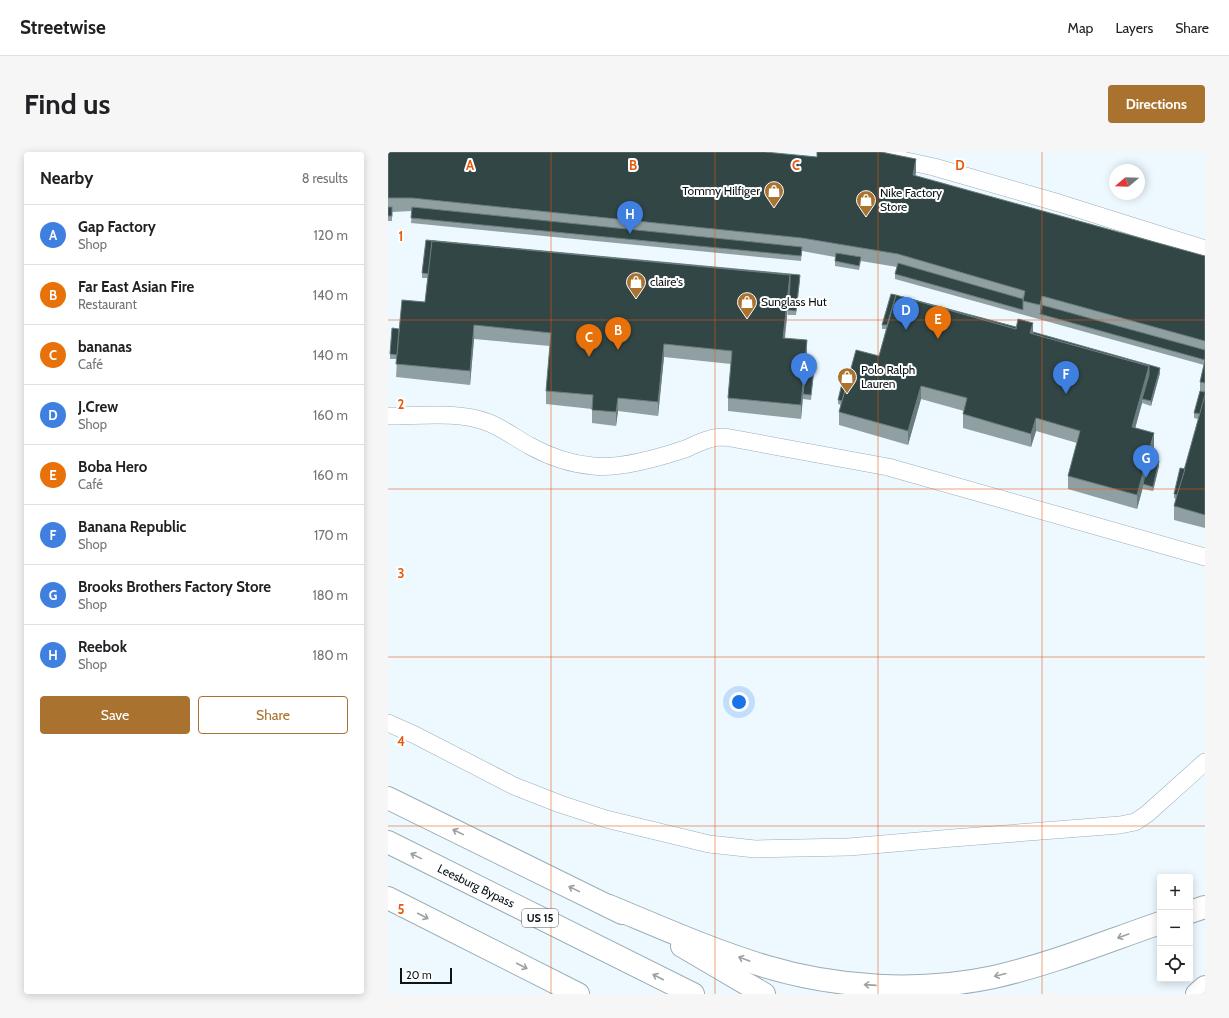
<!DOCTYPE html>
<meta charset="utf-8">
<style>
body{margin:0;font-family:Cabin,sans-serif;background:#f6f6f6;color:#202124}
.controls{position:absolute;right:12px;bottom:12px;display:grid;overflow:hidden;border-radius:4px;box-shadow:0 2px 10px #0003}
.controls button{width:36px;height:36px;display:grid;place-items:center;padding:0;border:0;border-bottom:1px solid #e0e0e0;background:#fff;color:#202124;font:20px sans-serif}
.compass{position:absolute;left:721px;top:12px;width:36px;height:36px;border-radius:50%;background:#fff;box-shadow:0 2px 10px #0003;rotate:251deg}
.scale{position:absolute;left:12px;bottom:10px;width:52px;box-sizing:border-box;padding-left:4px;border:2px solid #0d1417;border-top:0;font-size:11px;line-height:14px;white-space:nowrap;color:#0d1417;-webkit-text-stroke:3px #fff;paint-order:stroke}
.you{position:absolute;left:351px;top:550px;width:14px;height:14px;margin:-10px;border:3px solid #fff;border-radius:50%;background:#1a73e8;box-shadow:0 0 0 6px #1a73e833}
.badge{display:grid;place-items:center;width:26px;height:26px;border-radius:50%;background:#a9722e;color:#fff;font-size:13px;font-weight:700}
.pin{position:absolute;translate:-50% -33px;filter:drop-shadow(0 1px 2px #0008)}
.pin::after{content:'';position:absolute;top:21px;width:14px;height:12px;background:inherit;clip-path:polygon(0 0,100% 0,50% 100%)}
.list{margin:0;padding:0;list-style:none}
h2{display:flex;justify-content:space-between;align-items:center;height:52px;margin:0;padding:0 16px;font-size:17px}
h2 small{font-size:13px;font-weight:400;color:#757577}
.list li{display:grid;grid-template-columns:26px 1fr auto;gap:12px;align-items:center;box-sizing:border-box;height:60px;padding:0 16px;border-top:1px solid #e0e0e0}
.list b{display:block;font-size:15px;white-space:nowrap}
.list p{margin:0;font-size:13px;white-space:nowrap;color:#757577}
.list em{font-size:13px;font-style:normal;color:#757577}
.actions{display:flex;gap:8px;padding:12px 16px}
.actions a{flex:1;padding:9px 0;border:1px solid #a9722e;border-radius:4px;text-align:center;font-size:14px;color:#a9722e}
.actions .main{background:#a9722e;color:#fff}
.icon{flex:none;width:22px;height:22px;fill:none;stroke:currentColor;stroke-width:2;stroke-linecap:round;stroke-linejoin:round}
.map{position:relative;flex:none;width:817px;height:842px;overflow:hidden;border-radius:4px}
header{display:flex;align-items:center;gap:24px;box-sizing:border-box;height:56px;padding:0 20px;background:#fff;border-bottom:1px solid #e0e0e0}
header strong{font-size:19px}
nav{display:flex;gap:22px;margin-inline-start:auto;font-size:14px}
.intro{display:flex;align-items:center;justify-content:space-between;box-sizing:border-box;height:96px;padding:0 24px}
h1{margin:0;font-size:28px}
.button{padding:10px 18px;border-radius:4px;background:#a9722e;color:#fff;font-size:14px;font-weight:700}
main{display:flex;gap:24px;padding:0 24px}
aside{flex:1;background:#fff;border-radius:4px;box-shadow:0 2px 10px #0003}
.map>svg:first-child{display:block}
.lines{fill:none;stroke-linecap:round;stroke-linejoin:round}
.minor-casing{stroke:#9badb7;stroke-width:18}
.highway-casing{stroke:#9badb7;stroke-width:24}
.minor{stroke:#fff;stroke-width:17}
.highway{stroke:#fff;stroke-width:22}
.wall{fill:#90a0a2}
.shaded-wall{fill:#6a7c7e}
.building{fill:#324646;stroke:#6a7c7e}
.oneway{stroke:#9ea1a2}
.grid{fill:none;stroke:#e8590c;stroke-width:1;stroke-opacity:0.55}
.labels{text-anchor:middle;stroke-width:4;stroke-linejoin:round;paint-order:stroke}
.shield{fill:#fff;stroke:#565a5d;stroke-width:1}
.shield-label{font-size:11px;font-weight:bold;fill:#0d1417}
.poi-label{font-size:12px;fill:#0d1417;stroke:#fff;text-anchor:start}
.street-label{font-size:12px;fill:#0d1417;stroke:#fff}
.grid-label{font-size:13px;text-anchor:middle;font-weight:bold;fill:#e8590c;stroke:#fff;stroke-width:4;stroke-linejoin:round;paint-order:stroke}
</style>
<header>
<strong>Streetwise</strong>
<nav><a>Map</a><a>Layers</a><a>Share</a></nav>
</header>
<div class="intro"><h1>Find us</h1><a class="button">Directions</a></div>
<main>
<aside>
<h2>Nearby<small>8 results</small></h2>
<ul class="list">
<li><span class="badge" style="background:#3f7fe0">A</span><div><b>Gap Factory</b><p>Shop</p></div><em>120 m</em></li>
<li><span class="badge" style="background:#e8710a">B</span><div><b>Far East Asian Fire</b><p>Restaurant</p></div><em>140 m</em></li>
<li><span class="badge" style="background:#e8710a">C</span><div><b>bananas</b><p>Café</p></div><em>140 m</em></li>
<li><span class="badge" style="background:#3f7fe0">D</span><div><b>J.Crew</b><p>Shop</p></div><em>160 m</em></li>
<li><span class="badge" style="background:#e8710a">E</span><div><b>Boba Hero</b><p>Café</p></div><em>160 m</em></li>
<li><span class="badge" style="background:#3f7fe0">F</span><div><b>Banana Republic</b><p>Shop</p></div><em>170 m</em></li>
<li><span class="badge" style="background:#3f7fe0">G</span><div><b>Brooks Brothers Factory Store</b><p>Shop</p></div><em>180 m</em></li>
<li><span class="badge" style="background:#3f7fe0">H</span><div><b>Reebok</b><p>Shop</p></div><em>180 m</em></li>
</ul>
<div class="actions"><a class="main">Save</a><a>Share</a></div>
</aside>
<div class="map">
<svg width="817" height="842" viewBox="0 0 817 842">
<rect width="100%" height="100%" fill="#edf9ff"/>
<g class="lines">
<!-- minor casing -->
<g class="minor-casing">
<g id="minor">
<polyline points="477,0 546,15 671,51 817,97"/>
<path d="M 0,264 C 31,264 70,259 99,270 C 115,276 127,286 142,294 C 160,304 183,312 205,314 C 233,317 270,306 297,297 C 305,294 313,289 322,287 C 327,285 332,285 337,285 L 500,315 L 817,405"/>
<polyline points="0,571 27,583 126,634 172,652 218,667 321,692 367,697 461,695 565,686 732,673 747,670 759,662 817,610"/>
</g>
</g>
<!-- highway casing -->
<g class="highway-casing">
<g id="highway">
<polyline points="0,646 234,761"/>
<polyline points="0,690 305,842"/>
<polyline points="0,746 190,842"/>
<path d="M 221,754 C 272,775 323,798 376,814 C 449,836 531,841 606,825 C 663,812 717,790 772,771"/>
<polyline points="802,760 817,755"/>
<polyline points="294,794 376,842"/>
<polyline points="809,842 817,835"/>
</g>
</g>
<!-- minor -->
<use href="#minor" class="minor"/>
<!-- highway -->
<use href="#highway" class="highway"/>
</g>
<!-- wall -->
<g class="wall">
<polygon points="0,0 528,20 527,24 817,104 817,376 786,368 786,354 788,347 786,346 786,342 797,317 810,267 806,266 806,261 812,239 812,230 816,213 507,127 507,122 509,115 473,109 471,118 447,114 447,105 414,99 413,109 23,71 24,59 4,60 4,69 0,69"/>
<polygon points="34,121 412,128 408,163 400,163 400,155 397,186 419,202 418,215 426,220 423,248 415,247 413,267 340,259 340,246 343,212 276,205 270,264 230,259 228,274 204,271 204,257 158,252 158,239 162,194 86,187 82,233 8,225 9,207 2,207 2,202 11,177 37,150 40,126 34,126"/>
<polygon points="494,173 645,180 772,221 763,254 754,251 747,276 766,295 763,307 771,314 765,339 755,337 755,335 749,357 680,337 680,324 689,291 648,279 643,295 575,276 575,262 576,259 533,247 520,293 451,273 451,260 453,253 450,252 450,248 461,224 491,204 498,177 494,177"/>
</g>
<!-- shaded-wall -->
<g class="shaded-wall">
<polygon points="528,7 528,20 525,37 525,23"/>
<polygon points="402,123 402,136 395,199 395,186"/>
<polygon points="654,144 654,157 652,162 652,153"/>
<polygon points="645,171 645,185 642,181"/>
<polygon points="86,173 86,187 82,233 82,219"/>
<polygon points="419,188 419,202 415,242 413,267 413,253"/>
<polygon points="276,192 276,205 270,264 270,250"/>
<polygon points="761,214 761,228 754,247 754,251 744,288 744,275"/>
<polygon points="772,216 772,221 763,254 763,249"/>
<polygon points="533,234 533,247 520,293 520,279"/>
<polygon points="230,246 230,259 228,274 228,260"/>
<polygon points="648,266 648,279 643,295 643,282"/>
<polygon points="766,281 766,295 756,333 755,332 755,335 749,357 749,343"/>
<polygon points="771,309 771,314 765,339 765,335"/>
</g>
<!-- building -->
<g class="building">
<polygon points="0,0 377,0 429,5 429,0 493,0 528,7 525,23 817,104 817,189 654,144 652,153 635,149 637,139 510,102 414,86 24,46 0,46"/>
<rect x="0" y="55" width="4" height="9"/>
<polygon points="24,55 414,95 413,104 23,66"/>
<polygon points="38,88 412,123 408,159 400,158 402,132 402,123 44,89 41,122 34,121"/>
<polygon points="44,89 402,123 395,186 419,188 413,253 340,246 344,199 276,192 270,250 230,246 228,260 204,258 205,243 158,239 163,181 86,173 82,219 8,212 14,148 37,150"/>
<polygon points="448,101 473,105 471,114 447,109"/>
<polygon points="510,111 635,147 635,158 507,122"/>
<polygon points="503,142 508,143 499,173 494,173"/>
<polygon points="508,143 628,177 630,167 645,171 642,181 761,214 744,275 766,281 749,343 680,324 692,279 648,266 643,282 575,262 579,246 533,234 520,279 451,260 468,198 491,204"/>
<polygon points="515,145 628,175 628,177"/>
<polygon points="654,153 817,198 817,208 652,162"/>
<polygon points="4,176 11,177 9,203 2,202"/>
<polygon points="645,180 772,216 763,249 754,247 761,223 761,214 645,182"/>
<polygon points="817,208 817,231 812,230"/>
<polygon points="418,215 426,216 423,243 415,242"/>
<polygon points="456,223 461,224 454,249 450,248"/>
<polygon points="812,239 817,240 817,243 812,262 806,261"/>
<polygon points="817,243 817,363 786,354"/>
<polygon points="761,307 771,309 765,335 755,332"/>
<polygon points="792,316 797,317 789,343 786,342"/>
</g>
<!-- one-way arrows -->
<defs><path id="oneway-shaft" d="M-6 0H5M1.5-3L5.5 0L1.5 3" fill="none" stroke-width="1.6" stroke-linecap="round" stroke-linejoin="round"/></defs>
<g class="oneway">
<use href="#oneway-shaft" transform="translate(70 680) rotate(-154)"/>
<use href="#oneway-shaft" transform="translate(28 704) rotate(-154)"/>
<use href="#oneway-shaft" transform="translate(186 737) rotate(-154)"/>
<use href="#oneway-shaft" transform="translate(35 764) rotate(27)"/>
<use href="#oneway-shaft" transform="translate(735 784) rotate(160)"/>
<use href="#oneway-shaft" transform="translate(356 807) rotate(-160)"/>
<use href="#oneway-shaft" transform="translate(134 814) rotate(27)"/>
<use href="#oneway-shaft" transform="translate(612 823) rotate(166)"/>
<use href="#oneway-shaft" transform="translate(270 825) rotate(-153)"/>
<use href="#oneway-shaft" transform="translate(482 833) rotate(-176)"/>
</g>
<!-- grid -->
<path class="grid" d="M 163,0 L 163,842M 327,0 L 327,842M 490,0 L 490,842M 654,0 L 654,842M 0,168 L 817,168M 0,337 L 817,337M 0,505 L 817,505M 0,674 L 817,674"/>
<!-- icons -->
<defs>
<g id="shop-pin" transform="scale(1)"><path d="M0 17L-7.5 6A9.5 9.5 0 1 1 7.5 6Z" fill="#a9722e" stroke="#fff"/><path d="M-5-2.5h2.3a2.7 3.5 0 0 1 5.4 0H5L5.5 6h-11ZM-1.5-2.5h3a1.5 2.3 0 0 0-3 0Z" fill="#fff"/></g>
</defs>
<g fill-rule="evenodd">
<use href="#shop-pin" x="386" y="39"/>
<use href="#shop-pin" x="478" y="48"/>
<use href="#shop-pin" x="248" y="130"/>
<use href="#shop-pin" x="359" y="150"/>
<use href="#shop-pin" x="459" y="225"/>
</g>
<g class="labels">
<!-- shield labels -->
<rect class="shield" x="134" y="757" width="36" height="18" rx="3"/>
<g class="shield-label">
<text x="152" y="770">US 15</text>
</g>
<!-- poi labels -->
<g class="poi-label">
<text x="372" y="43" text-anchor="end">Tommy Hilfiger</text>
<text x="492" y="45">Nike Factory<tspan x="492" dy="14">Store</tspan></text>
<text x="262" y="134">claire's</text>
<text x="373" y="154">Sunglass Hut</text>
<text x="473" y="222">Polo Ralph<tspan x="473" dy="14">Lauren</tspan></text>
</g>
<!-- street labels -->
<g class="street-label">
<text transform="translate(88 734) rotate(26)" y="4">Leesburg Bypass</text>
</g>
</g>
<g class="grid-label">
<text x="82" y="18">A</text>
<text x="245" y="18">B</text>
<text x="408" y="18">C</text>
<text x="572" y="18">D</text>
<text x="13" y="89">1</text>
<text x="13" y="257">2</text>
<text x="13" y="426">3</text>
<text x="13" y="594">4</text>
<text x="13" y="762">5</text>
</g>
</svg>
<div class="controls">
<button>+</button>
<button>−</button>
<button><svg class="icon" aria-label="locate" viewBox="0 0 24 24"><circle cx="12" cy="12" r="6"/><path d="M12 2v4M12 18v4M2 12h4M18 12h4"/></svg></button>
</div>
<svg class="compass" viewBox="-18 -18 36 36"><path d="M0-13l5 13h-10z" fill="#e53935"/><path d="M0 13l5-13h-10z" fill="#757577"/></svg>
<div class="scale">20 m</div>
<div class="you"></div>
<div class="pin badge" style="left:416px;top:234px;background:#3f7fe0">A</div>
<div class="pin badge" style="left:230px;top:198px;background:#e8710a">B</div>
<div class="pin badge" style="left:201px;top:205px;background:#e8710a">C</div>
<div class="pin badge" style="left:518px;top:178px;background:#3f7fe0">D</div>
<div class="pin badge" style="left:550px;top:187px;background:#e8710a">E</div>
<div class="pin badge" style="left:678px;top:242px;background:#3f7fe0">F</div>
<div class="pin badge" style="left:758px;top:326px;background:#3f7fe0">G</div>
<div class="pin badge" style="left:242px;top:82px;background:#3f7fe0">H</div>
</div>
</main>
